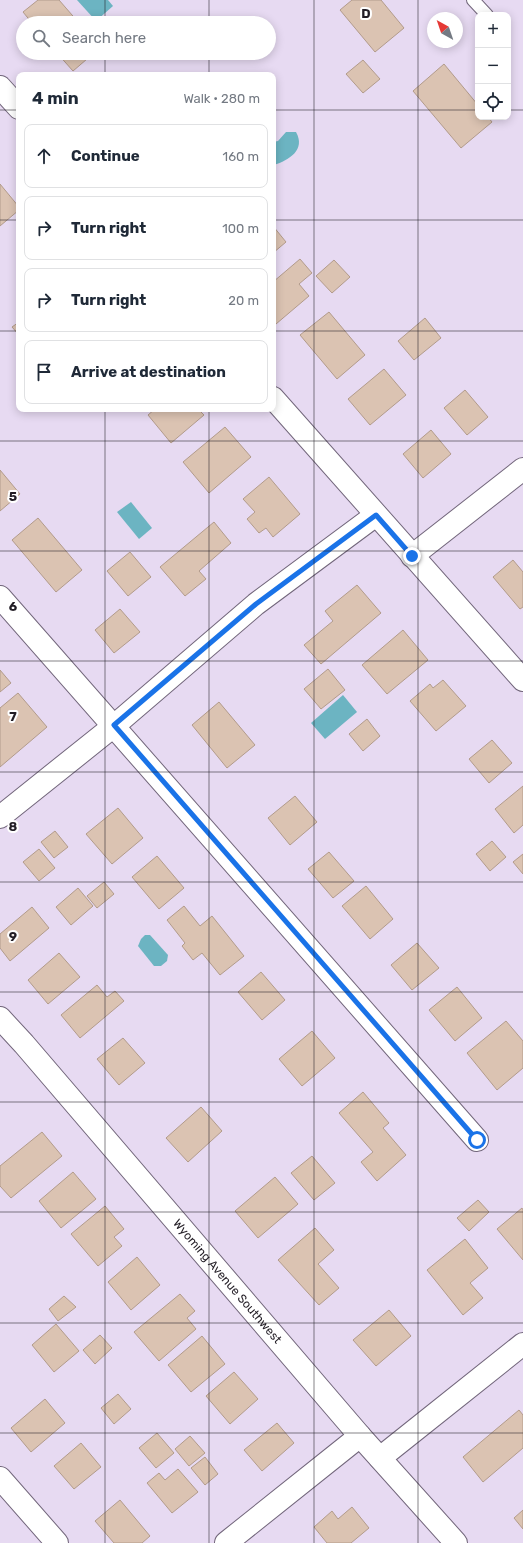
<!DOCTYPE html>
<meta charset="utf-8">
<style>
body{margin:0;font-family:Rubik,sans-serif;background:#f6f6f7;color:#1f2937}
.controls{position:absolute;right:12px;top:12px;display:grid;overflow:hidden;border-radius:8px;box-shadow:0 2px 10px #0003}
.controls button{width:36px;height:36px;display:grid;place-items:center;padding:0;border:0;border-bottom:1px solid #e0e1e3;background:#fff;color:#1f2937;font:20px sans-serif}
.compass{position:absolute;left:427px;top:12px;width:36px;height:36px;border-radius:50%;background:#fff;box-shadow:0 2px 10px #0003;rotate:320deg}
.stop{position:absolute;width:12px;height:12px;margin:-9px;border:3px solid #1a73e8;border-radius:50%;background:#fff}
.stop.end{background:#1a73e8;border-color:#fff;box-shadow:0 1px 4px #0008}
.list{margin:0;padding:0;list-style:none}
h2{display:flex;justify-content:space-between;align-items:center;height:52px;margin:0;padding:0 16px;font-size:17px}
h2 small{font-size:13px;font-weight:400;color:#747a83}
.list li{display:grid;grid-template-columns:26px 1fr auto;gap:12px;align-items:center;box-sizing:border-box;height:64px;margin:0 8px 8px;padding:0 8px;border:1px solid #e0e1e3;border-radius:8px}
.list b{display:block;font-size:15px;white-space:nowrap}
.list em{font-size:13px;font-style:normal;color:#747a83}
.icon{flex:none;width:22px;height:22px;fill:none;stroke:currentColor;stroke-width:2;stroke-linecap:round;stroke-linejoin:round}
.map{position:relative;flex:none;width:523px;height:1543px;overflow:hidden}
.search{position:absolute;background:#fff;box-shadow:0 2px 10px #0003;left:16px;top:16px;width:260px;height:44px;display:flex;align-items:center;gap:10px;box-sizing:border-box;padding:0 14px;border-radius:22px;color:#747a83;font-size:15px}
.panel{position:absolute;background:#fff;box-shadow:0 2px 10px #0003;left:16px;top:72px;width:260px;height:340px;border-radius:8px}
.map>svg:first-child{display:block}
.water{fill:#6cb4c2}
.building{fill:#dbc3b2;stroke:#b29b8b}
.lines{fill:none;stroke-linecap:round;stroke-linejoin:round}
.service-casing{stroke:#72667b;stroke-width:14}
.minor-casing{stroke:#72667b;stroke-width:24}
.service{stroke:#fff;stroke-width:12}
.minor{stroke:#fff;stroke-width:22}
.route{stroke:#1a73e8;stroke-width:5}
.grid{fill:none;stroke:#221d25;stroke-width:1;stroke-opacity:0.55}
.labels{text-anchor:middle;stroke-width:4;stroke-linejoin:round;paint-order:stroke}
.street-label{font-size:12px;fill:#221d25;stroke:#fff}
.grid-label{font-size:13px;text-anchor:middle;font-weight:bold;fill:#221d25;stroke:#fff;stroke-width:4;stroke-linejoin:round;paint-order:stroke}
</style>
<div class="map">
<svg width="523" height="1543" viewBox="0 0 523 1543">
<rect width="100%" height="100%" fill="#e7daf2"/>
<!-- water -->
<g class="water">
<polygon points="77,0 108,0 113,6 96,21"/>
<path d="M 286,132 L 296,132 C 306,150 289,160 274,165 L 273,142 L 278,141 Z"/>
<polygon points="131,502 152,528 139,539 117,512"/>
<polygon points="343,695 357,712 325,739 311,723"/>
<polygon points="145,935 150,935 168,955 167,961 161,966 154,966 138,946 141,939"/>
</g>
<!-- building -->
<g class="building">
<polygon points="38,0 59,0 79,23 32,23 23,12"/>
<polygon points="352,0 381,0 404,28 375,52 340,10"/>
<polygon points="57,53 94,53 73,71"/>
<polygon points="363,60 380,79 363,93 346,74"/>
<polygon points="444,64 478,105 478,117 488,117 492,122 461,148 413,91"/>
<polygon points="0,184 19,207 19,210 0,226"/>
<polygon points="273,226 286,242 273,253"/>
<polygon points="300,259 312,273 299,284 309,296 276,324 273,320 273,282"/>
<polygon points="334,260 350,277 332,293 316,276"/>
<polygon points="329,312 365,355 337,379 300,335"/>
<polygon points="425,318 441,338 414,360 398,341"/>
<polygon points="19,322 19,335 12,327"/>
<polygon points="384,369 406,395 370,425 348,399"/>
<polygon points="465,390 488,417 467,435 444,408"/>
<polygon points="155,409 198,409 204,415 171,443 148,415"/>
<polygon points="225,427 251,457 209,493 183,462"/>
<polygon points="431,430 451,454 423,478 403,454"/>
<polygon points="0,470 20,494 0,511"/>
<polygon points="269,477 300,514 273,537 266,528 259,533 247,519 255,512 243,499"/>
<polygon points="38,518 82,570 56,592 12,540"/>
<polygon points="214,522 231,543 199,571 206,579 185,596 160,567"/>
<polygon points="130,552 151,577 128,596 107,571"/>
<polygon points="513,560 523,572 523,607 520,609 493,577"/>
<polygon points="357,585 381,613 321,664 304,645 333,621 325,611"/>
<polygon points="120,609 140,632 114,653 95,630"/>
<polygon points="403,630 428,660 387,694 362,665"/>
<polygon points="328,669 345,690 321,709 304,689"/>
<polygon points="0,670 11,683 0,692"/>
<polygon points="443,680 466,706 436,731 410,701 430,684 433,688"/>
<polygon points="18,693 47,727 0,767 0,708"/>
<polygon points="219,702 255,745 227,768 192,725"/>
<polygon points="367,719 380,736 363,751 349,734"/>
<polygon points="492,740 512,763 489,783 469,759"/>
<polygon points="523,786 523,825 514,833 495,809"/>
<polygon points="295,796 317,822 290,845 268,818"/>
<polygon points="118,808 143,838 112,864 86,834"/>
<polygon points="55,831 68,847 54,858 41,842"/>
<polygon points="492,841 506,857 490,871 476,854"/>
<polygon points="39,849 55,868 39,881 23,862"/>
<polygon points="329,852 354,881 333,898 308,869"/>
<polygon points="523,854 523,874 513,862"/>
<polygon points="157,856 184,888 159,909 132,877"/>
<polygon points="104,882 114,894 97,908 87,896"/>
<polygon points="366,886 393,919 370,939 342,906"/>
<polygon points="78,888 93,906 71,925 56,907"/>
<polygon points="184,906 200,926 212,916 244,956 220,975 202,953 193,960 182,946 185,943 167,920"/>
<polygon points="32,907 49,928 10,961 0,948 0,934"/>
<polygon points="417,943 439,968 412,990 391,965"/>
<polygon points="59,953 80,977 48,1004 28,980"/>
<polygon points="261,972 285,1000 262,1020 238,992"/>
<polygon points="97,985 107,997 115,991 124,1001 80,1038 61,1015"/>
<polygon points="457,987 482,1018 455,1041 429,1010"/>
<polygon points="506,1021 523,1041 523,1068 497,1090 467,1053"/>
<polygon points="312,1031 335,1058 302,1086 279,1059"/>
<polygon points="123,1038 145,1063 119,1085 97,1059"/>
<polygon points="363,1092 389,1123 383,1128 406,1155 377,1181 361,1162 373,1152 339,1113"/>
<polygon points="201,1107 222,1131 188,1162 166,1138"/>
<polygon points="42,1132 62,1156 11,1198 0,1186 0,1166"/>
<polygon points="312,1156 335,1183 314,1200 291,1173"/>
<polygon points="73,1172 96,1199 61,1228 39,1201"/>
<polygon points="275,1177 298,1204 258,1238 235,1211"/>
<polygon points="478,1200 489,1212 469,1231 457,1218"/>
<polygon points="105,1206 124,1229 114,1237 122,1246 98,1266 71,1234"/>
<polygon points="522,1208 523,1210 523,1260 497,1229"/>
<polygon points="315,1228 334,1250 318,1264 339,1288 319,1305 278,1260"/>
<polygon points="465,1239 488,1268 470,1283 483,1298 463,1315 427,1270"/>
<polygon points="137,1257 160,1285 131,1310 108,1282"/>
<polygon points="180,1294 195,1311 187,1318 196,1329 159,1361 134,1332"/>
<polygon points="64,1296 76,1307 58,1321 49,1309"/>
<polygon points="389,1310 411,1336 376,1366 353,1340"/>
<polygon points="56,1324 79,1351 54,1372 32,1345"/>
<polygon points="100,1335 112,1348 95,1364 83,1350"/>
<polygon points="202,1336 225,1364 191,1392 168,1365"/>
<polygon points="234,1372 258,1399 230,1424 206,1396"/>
<polygon points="118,1394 131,1409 114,1424 101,1408"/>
<polygon points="45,1399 65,1423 31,1452 11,1428"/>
<polygon points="519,1410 523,1415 523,1448 483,1482 463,1457"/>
<polygon points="277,1423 294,1443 262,1471 244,1450"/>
<polygon points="157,1433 174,1453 156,1468 139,1448"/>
<polygon points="190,1436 205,1453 189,1466 175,1449"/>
<polygon points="81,1443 101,1467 74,1489 54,1466"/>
<polygon points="205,1457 218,1474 205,1485 191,1468"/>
<polygon points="178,1469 198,1492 172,1513 147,1483 159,1473 165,1480"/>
<polygon points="120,1500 150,1536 142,1543 114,1543 95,1521"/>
<polygon points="352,1507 369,1528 351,1543 327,1543 314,1527 332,1511 338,1519"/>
<polygon points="523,1510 523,1529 514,1518"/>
</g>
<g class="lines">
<!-- service casing -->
<g class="service-casing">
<polyline id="service" points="473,0 487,15"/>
</g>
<!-- minor casing -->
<g class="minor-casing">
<g id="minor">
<polyline points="0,87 19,108"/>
<polyline points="273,398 523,680"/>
<polyline points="412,556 523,469"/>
<polyline points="0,597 477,1140"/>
<polyline points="0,817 115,725 256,604 376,515"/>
<path id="s1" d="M 0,1018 L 24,1044 L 360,1436 L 456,1543"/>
<polyline points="380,1458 523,1344"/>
<polyline points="0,1478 57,1543"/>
<polyline points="226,1543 360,1436"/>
</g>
</g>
<!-- service -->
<use href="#service" class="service"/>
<!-- minor -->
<use href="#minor" class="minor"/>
</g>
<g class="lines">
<!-- route -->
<polyline class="route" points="412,556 376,515 256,604 114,725 477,1140"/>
</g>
<!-- grid -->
<path class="grid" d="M 105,0 L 105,23M 209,0 L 209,23M 314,0 L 314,1543M 418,0 L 418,1543M 105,53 L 105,75M 209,53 L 209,75M 0,110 L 19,110M 273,110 L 478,110M 508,110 L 523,110M 0,220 L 19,220M 273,220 L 523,220M 0,331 L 19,331M 273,331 L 523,331M 105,409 L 105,1543M 209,409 L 209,1543M 0,441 L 523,441M 0,551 L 523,551M 0,661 L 523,661M 0,772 L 523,772M 0,882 L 523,882M 0,992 L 523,992M 0,1102 L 523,1102M 0,1212 L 523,1212M 0,1323 L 523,1323M 0,1433 L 523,1433"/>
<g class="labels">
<!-- street labels -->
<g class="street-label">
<text dy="4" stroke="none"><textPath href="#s1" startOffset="348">Wyoming Avenue Southwest</textPath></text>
</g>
</g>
<g class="grid-label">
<text x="366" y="18">D</text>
<text x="13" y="501">5</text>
<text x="13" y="611">6</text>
<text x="13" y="721">7</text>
<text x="13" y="831">8</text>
<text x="13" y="941">9</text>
</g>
</svg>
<div class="controls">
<button>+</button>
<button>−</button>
<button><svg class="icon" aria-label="locate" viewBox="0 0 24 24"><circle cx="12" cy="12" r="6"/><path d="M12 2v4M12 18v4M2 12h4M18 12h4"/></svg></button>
</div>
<svg class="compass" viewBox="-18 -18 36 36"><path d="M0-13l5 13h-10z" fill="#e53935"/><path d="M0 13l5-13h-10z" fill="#747a83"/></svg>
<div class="stop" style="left:477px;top:1140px"></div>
<div class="stop end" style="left:412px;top:556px"></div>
<div class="search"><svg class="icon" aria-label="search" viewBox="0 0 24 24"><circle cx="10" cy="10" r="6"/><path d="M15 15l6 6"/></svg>Search here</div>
<section class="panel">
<h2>4 min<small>Walk · 280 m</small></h2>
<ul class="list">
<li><svg class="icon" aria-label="ahead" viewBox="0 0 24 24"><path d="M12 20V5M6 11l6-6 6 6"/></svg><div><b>Continue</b></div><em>160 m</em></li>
<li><svg class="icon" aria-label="right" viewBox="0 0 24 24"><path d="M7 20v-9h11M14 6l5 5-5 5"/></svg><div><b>Turn right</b></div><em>100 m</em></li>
<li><svg class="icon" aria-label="right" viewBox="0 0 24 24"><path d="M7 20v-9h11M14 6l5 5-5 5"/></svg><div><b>Turn right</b></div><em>20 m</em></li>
<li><svg class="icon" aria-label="arrive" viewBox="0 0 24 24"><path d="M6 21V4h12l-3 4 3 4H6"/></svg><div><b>Arrive at destination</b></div></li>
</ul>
</section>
</div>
